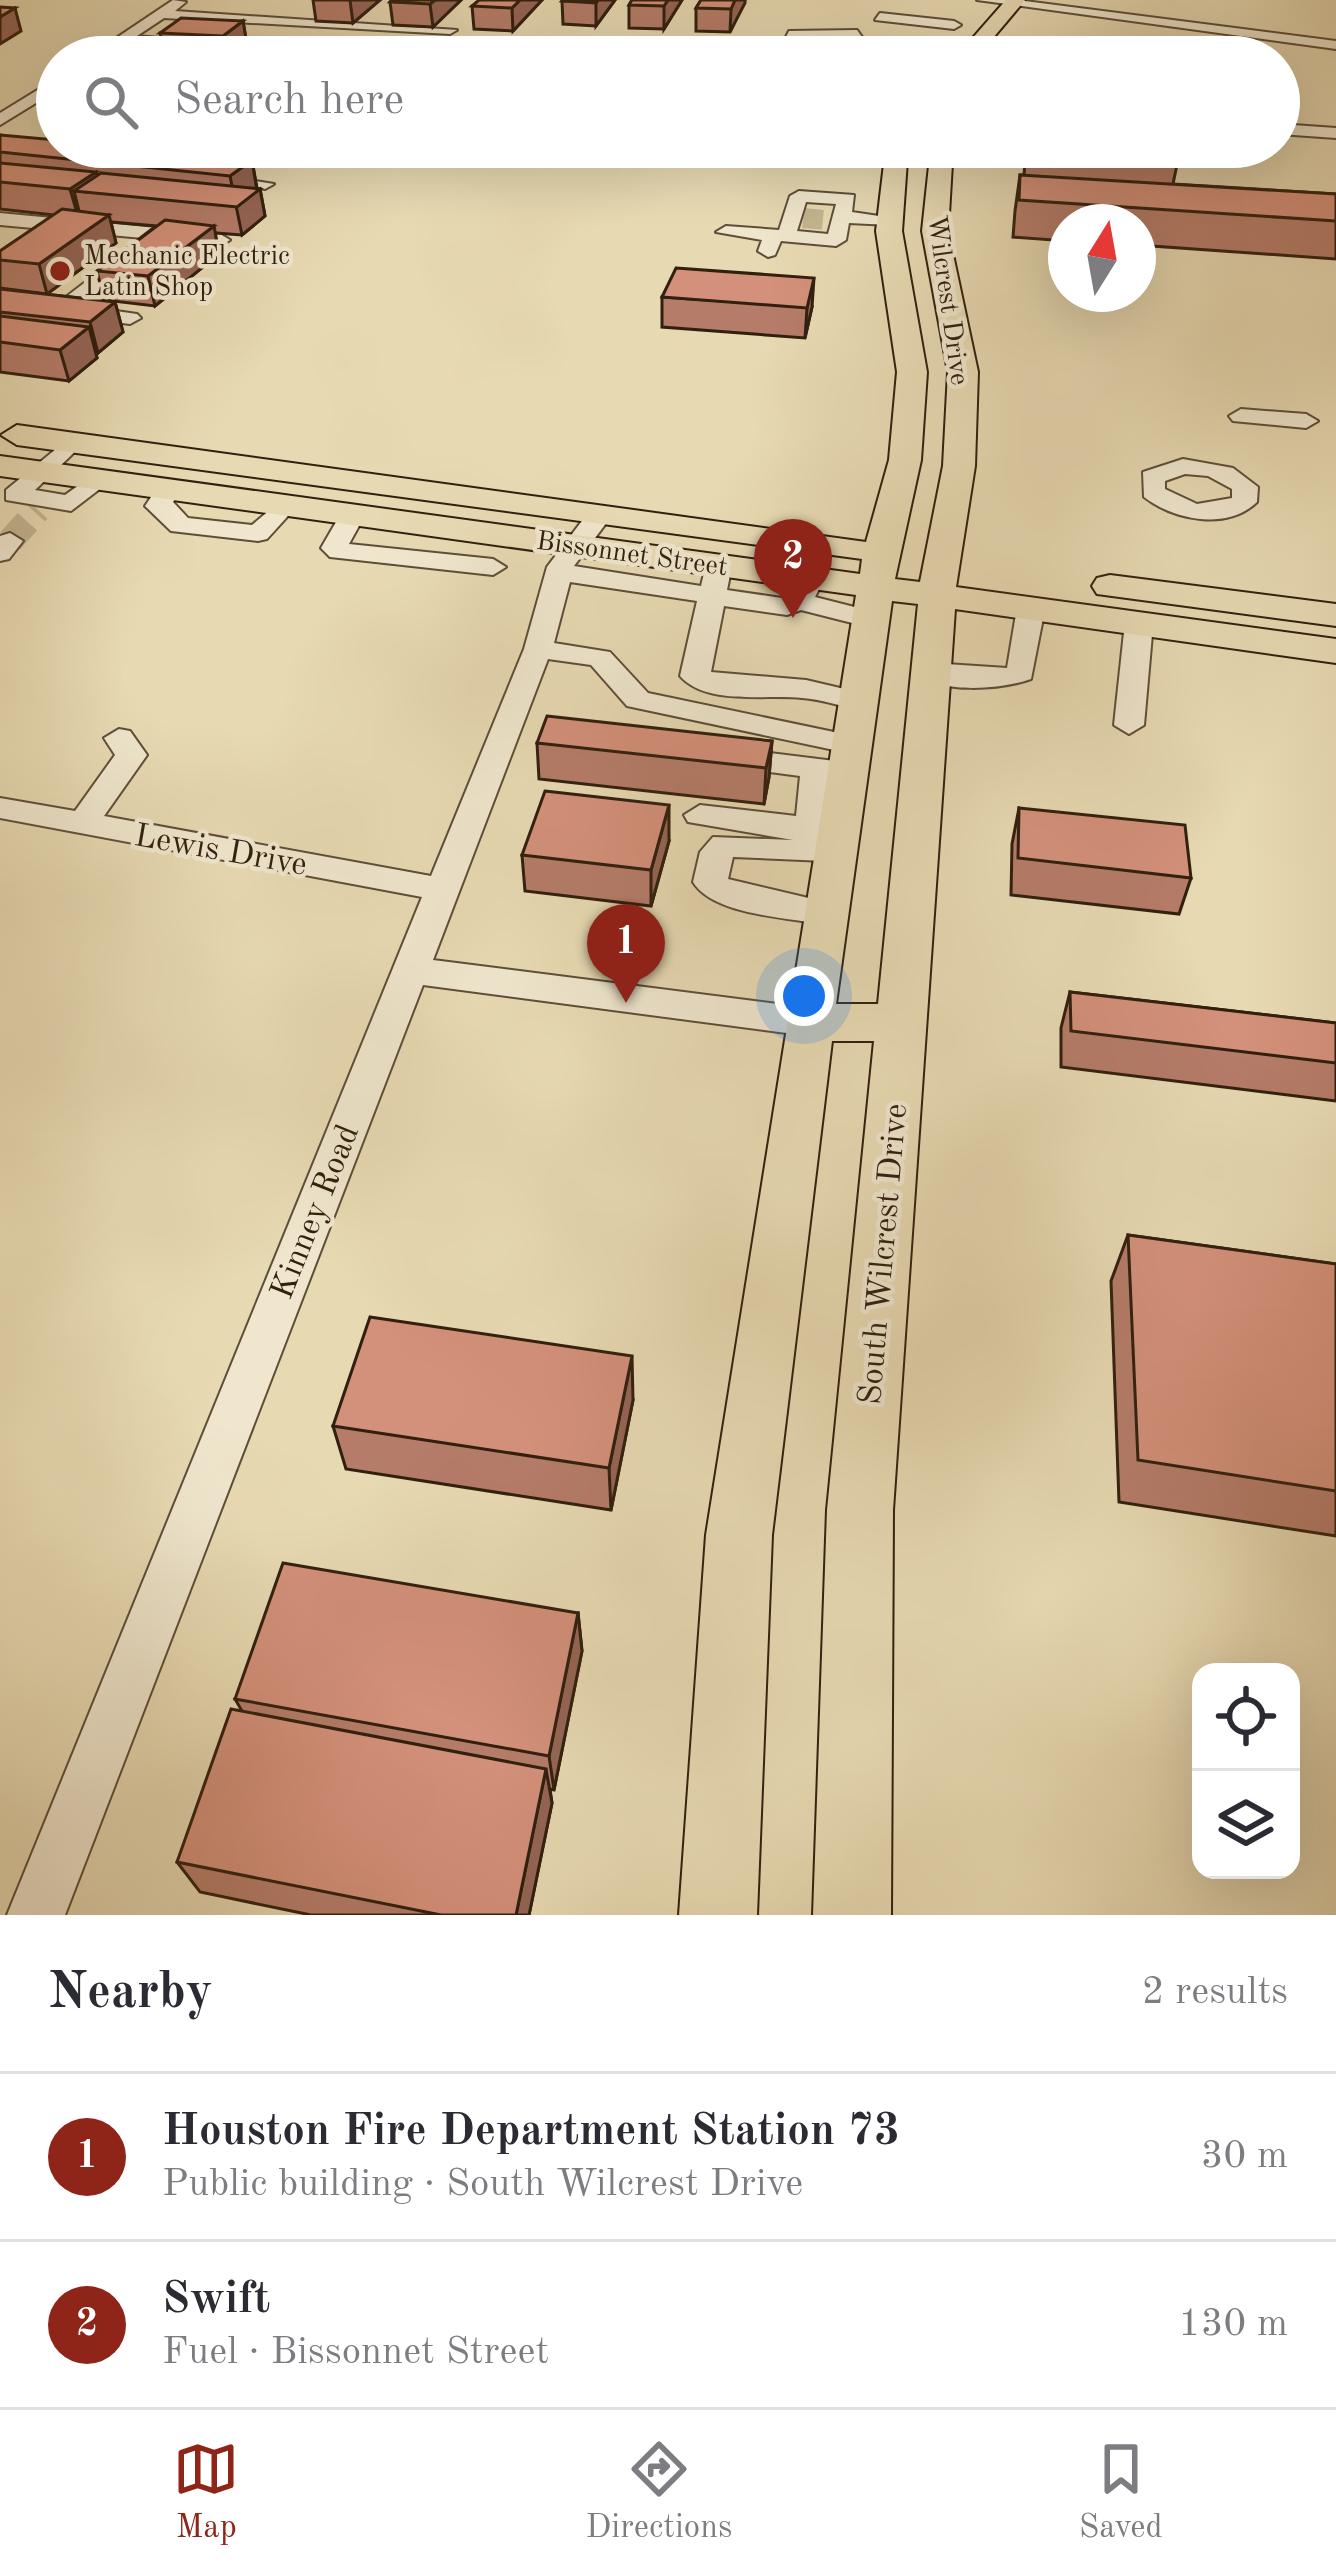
<!DOCTYPE html>
<meta charset="utf-8">
<style>
body{margin:0;font-family:"Old Standard TT",serif;background:#f7f7f7;color:#2b2b33}
.controls{position:absolute;right:36px;bottom:36px;display:grid;overflow:hidden;border-radius:24px;box-shadow:0 12px 48px #0002}
.controls button{width:108px;height:108px;display:grid;place-items:center;padding:0;border:0;border-bottom:3px solid #e1e1e2;background:#fff;color:#2b2b33;font:60px sans-serif}
.compass{position:absolute;left:1048px;top:204px;width:108px;height:108px;border-radius:50%;background:#fff;box-shadow:0 12px 48px #0002;rotate:11deg}
.you{position:absolute;left:804px;top:996px;width:42px;height:42px;margin:-30px;border:9px solid #fff;border-radius:50%;background:#1a73e8;box-shadow:0 0 0 18px #1a73e833}
.badge{display:grid;place-items:center;width:78px;height:78px;border-radius:50%;background:#8f2418;color:#fff;font-size:39px;font-weight:700}
.pin{position:absolute;translate:-50% -99px;filter:drop-shadow(0 3px 6px #0008)}
.pin::after{content:'';position:absolute;top:63px;width:42px;height:36px;background:inherit;clip-path:polygon(0 0,100% 0,50% 100%)}
.list{margin:0;padding:0;list-style:none}
h2{display:flex;justify-content:space-between;align-items:center;height:156px;margin:0;padding:0 48px;font-size:51px}
h2 small{font-size:39px;font-weight:400;color:#7c7c81}
.list li{display:grid;grid-template-columns:78px 1fr auto;gap:36px;align-items:center;box-sizing:border-box;height:168px;padding:0 48px;border-top:3px solid #e1e1e2}
.list b{display:block;font-size:45px;white-space:nowrap}
.list p{margin:0;font-size:39px;white-space:nowrap;color:#7c7c81}
.list em{font-size:39px;font-style:normal;color:#7c7c81}
.icon{flex:none;width:66px;height:66px;fill:none;stroke:currentColor;stroke-width:2;stroke-linecap:round;stroke-linejoin:round}
.map{position:relative;flex:none;width:1336px;height:1915px;overflow:hidden}
.search{position:absolute;background:#fff;box-shadow:0 12px 48px #0002;left:36px;right:36px;top:36px;height:132px;display:flex;align-items:center;gap:30px;box-sizing:border-box;padding:0 42px;border-radius:66px;color:#7c7c81;font-size:45px}
.sheet{height:492px;background:#fff}
nav{display:flex;justify-content:space-around;align-items:center;box-sizing:border-box;height:168px;border-top:3px solid #e1e1e2;background:#fff;font-size:33px;color:#7c7c81}
nav a{display:grid;justify-items:center;gap:6px}
nav .on{color:#8f2418}
.map>svg:first-child{display:block}
.lines{fill:none;stroke-linecap:round;stroke-linejoin:round}
.minor-tunnel-far1{stroke:#c3b491;stroke-width:20;stroke-dasharray:20 10;stroke-linecap:butt}
.minor-tunnel{stroke:#c3b491;stroke-width:26;stroke-dasharray:26 12;stroke-linecap:butt}
.minor-casing{stroke:#5e4e38;stroke-width:4}
.major-casing{stroke:#311f0f;stroke-width:4}
.minor{fill:#efe6cd;fill-rule:evenodd}
.major{fill:#e7d9b2;fill-rule:evenodd}
.wall{fill:#b57c69;stroke:#311f0f;stroke-width:3}
.shaded-wall{fill:#946555;stroke:#311f0f;stroke-width:3}
.building{fill:#d3907a;stroke:#311f0f;stroke-width:3}
.poi-dot{fill:#8f2418;stroke:#efe6cd;stroke-width:4.5}
.labels{text-anchor:middle;stroke-width:9;stroke-linejoin:round;paint-order:stroke}
.far-poi-label{font-size:27px;fill:#311f0f;stroke:#efe6cd;text-anchor:start}
.far-street-label{font-size:27px;fill:#311f0f;stroke:#efe6cd}
.street-label{font-size:33px;fill:#311f0f;stroke:#efe6cd}
</style>
<div class="map">
<svg width="1336" height="1915" viewBox="0 0 1336 1915">
<rect width="100%" height="100%" fill="#e7d9b2"/>
<filter id="stains"><feTurbulence type="fractalNoise" baseFrequency=".00167" numOctaves="4"/><feColorMatrix values="0 0 0 0 .2 0 0 0 0 .09 0 0 0 0 .02 0 0 0 .5 -.17"/></filter>
<radialGradient id="worn" r=".72"><stop offset=".6" stop-color="#630" stop-opacity="0"/><stop offset="1" stop-color="#630" stop-opacity=".3"/></radialGradient>
<g class="lines">
<!-- minor-tunnel-far1 -->
<polyline class="minor-tunnel-far1" points="803,218 824,220"/>
<!-- minor-tunnel -->
<polyline class="minor-tunnel" points="10,541 38,510"/>
<!-- minor casing -->
<g class="minor-casing">
<g id="minor">
<path d="M 173,0 L 186,2 L 175,11 L 457,30 L 450,34 L 164,18 L 137,36 L 171,39 L 156,57 L 141,55 L 152,46 C 126,44 112,57 88,57 Z"/>
<polygon points="977,0 1017,0 1336,41 1336,49"/>
<polygon points="880,13 954,21 961,25 954,29 875,20"/>
<polygon points="857,30 862,37 799,38 792,57 776,57 789,31"/>
<polygon points="211,38 264,44 250,57 233,57 243,48 206,45"/>
<polygon points="308,48 395,52 403,57 303,55"/>
<polygon points="57,78 57,90 0,125 0,113"/>
<polygon points="1279,124 1336,128 1336,138 1279,134"/>
<polygon points="206,173 274,184 265,189 200,182 197,178"/>
<path d="M 799,191 L 854,195 L 852,212 L 899,219 L 890,225 L 849,223 L 846,240 L 836,246 L 781,241 L 775,255 L 768,257 L 758,251 L 762,240 L 716,232 L 726,226 L 779,230 L 790,196 ZM 806,202 L 836,204 L 828,234 L 797,231 Z"/>
<polygon points="0,213 220,234 230,240 220,246 164,240 81,306 137,314 141,318 130,324 0,308 0,296 58,303 143,238 0,225"/>
<polygon points="1241,409 1306,414 1318,421 1306,428 1233,421 1229,416"/>
<polygon points="73,435 85,442 35,490 65,495 96,473 108,480 105,485 71,511 6,500 6,490"/>
<path d="M 1183,459 L 1233,468 L 1258,487 L 1257,502 C 1227,531 1174,520 1144,497 L 1143,472 ZM 1185,474 L 1208,476 L 1232,489 L 1232,498 L 1197,504 L 1165,489 L 1165,481 Z"/>
<polygon points="168,482 181,490 173,502 188,518 252,525 284,498 297,506 267,539 258,541 171,531 145,506 159,485"/>
<path d="M 600,506 L 613,514 L 574,566 L 701,586 L 706,565 L 719,557 L 732,565 L 727,590 L 782,598 L 801,571 L 811,569 L 825,577 L 815,597 L 882,614 L 886,620 L 872,628 L 801,610 L 787,615 L 724,606 L 711,672 L 806,680 L 870,695 L 874,701 L 859,710 C 840,706 821,699 802,698 C 765,694 707,706 680,676 L 697,601 L 570,582 L 554,643 L 610,652 L 648,693 L 853,736 L 869,745 L 853,754 L 627,706 L 591,665 L 548,659 L 433,960 L 809,1008 L 822,1012 L 828,1022 L 822,1032 L 809,1036 L 423,985 L 65,1915 L 7,1915 L 422,897 L 0,818 L 0,798 L 75,811 L 115,755 L 104,738 L 119,729 L 130,731 L 147,755 L 104,816 L 431,876 L 524,649 L 547,567 L 591,509 Z"/>
<polygon points="352,507 365,515 349,544 493,559 506,567 493,575 330,557 321,548 343,510"/>
<polygon points="10,533 23,541 9,559 0,561 0,536"/>
<path d="M 1031,600 L 1045,608 L 1031,679 C 1003,689 939,695 916,672 L 931,663 L 1007,668 L 1017,608 Z"/>
<polygon points="1139,615 1153,623 1144,725 1129,734 1114,725 1125,623"/>
<path d="M 721,747 L 859,764 L 864,771 L 859,778 L 832,779 L 827,842 L 847,846 L 852,854 L 847,862 L 733,857 L 728,879 L 838,905 L 843,913 L 838,921 L 826,925 C 789,917 714,916 693,882 L 700,852 L 713,837 L 793,840 L 688,822 L 684,815 L 700,805 L 796,816 L 800,776 L 710,764 L 705,757 Z"/>
</g>
</g>
<!-- major casing -->
<g class="major-casing">
<g id="major">
<polygon points="1006,0 1025,0 977,57 956,57"/>
<path d="M 886,147 L 908,147 L 902,231 L 927,372 L 921,460 L 895,579 L 920,582 L 943,466 L 948,372 L 922,231 L 931,147 L 953,147 L 948,231 L 978,372 L 975,466 L 956,587 L 1336,639 L 1336,663 L 955,609 L 893,1510 L 891,1915 L 813,1915 L 827,1510 L 874,1041 L 832,1041 L 772,1535 L 757,1915 L 679,1915 L 706,1535 L 856,595 L 0,476 L 0,456 L 860,574 L 862,559 L 17,445 L 1,435 L 17,425 L 866,542 L 889,460 L 897,372 L 876,231 ZM 892,601 L 918,604 L 878,1004 L 836,1004 Z"/>
<polygon points="1110,575 1336,604 1336,626 1097,594 1092,586 1097,578"/>
</g>
</g>
<!-- minor -->
<use href="#minor" class="minor"/>
<!-- major -->
<use href="#major" class="major"/>
</g>
<!-- wall -->
<g class="wall">
<polygon points="313,0 380,0 353,23 316,21"/>
<polygon points="392,0 461,0 433,27 393,25 390,2"/>
<polygon points="542,0 513,31 474,29 472,6"/>
<polygon points="615,0 596,26 563,24 562,1"/>
<polygon points="632,0 682,0 664,29 629,28 629,5"/>
<polygon points="701,0 745,0 730,32 696,31 696,8"/>
<polygon points="243,21 247,45 231,57 164,57 160,33"/>
<polygon points="0,135 57,147 254,147 239,158 252,160 257,188 260,189 265,216 242,235 215,233 219,254 155,306 104,300 97,271 156,226 111,222 116,243 47,294 0,288 0,251 54,215 0,209"/>
<polygon points="1026,147 1178,147 1179,155 1173,184 1336,194 1336,259 1138,245 1138,222 1066,222 1066,241 1013,237 1015,211 1020,175 1024,175"/>
<polygon points="0,289 115,302 123,332 98,353 96,353 97,358 69,381 0,372"/>
<polygon points="662,297 812,307 805,338 662,327"/>
<polygon points="772,741 769,777 764,804 539,779 537,743"/>
<polygon points="1019,808 1191,878 1179,914 1011,895 1012,844"/>
<polygon points="669,841 651,906 525,891 522,855"/>
<polygon points="1070,992 1336,1023 1336,1101 1061,1067 1061,1028"/>
<polygon points="1128,1235 1336,1264 1336,1536 1119,1502 1111,1281"/>
<polygon points="633,1400 611,1510 346,1469 333,1426"/>
<polygon points="578,1613 582,1651 554,1790 550,1789 552,1803 529,1915 311,1915 200,1892 177,1862 242,1711 235,1699"/>
</g>
<!-- shaded-wall -->
<g class="shaded-wall">
<polygon points="350,0 380,0 353,23"/>
<polygon points="435,0 461,0 433,27 430,4"/>
<polygon points="520,0 542,0 513,31 512,8"/>
<polygon points="598,0 615,0 596,26 596,3"/>
<polygon points="668,0 682,0 664,29 664,6"/>
<polygon points="735,0 745,0 745,3 730,32 731,9"/>
<polygon points="15,8 21,31 0,44 0,17"/>
<polygon points="243,21 247,45 231,57 226,57 223,36"/>
<polygon points="227,147 254,147 231,165"/>
<polygon points="252,160 257,191 260,189 265,216 242,235 230,176"/>
<polygon points="96,172 102,193 74,191 80,215 78,217 70,189"/>
<polygon points="109,215 116,243 47,294 39,264"/>
<polygon points="214,226 219,254 155,306 148,276"/>
<polygon points="814,278 812,307 805,338 807,308"/>
<polygon points="115,302 123,332 98,353 90,322"/>
<polygon points="89,327 97,358 69,381 60,350"/>
<polygon points="772,741 769,777 764,804 766,768"/>
<polygon points="669,805 669,841 651,906 651,870"/>
<polygon points="632,1356 633,1400 611,1510 609,1468"/>
<polygon points="578,1613 582,1651 554,1790 549,1756"/>
<polygon points="546,1769 552,1803 529,1915 516,1915"/>
</g>
<!-- building -->
<g class="building">
<polygon points="392,0 435,0 430,4 390,2"/>
<polygon points="479,0 520,0 512,8 472,6"/>
<polygon points="563,0 598,0 596,3 562,1"/>
<polygon points="632,0 668,0 664,6 629,5"/>
<polygon points="701,0 735,0 731,9 696,8"/>
<polygon points="0,7 15,8 0,17"/>
<polygon points="181,18 243,21 223,36 160,33"/>
<polygon points="0,135 57,140 57,147 123,147 252,160 230,176 0,152"/>
<polygon points="1050,147 1178,147 1179,155"/>
<polygon points="0,163 96,172 70,189 0,182"/>
<polygon points="101,173 260,189 237,207 74,191"/>
<polygon points="1020,175 1336,194 1336,221 1019,200"/>
<polygon points="62,209 109,215 39,264 0,260 0,251"/>
<polygon points="165,220 214,226 148,276 97,271"/>
<polygon points="676,268 814,278 807,308 662,297"/>
<polygon points="0,289 115,302 90,322 0,312"/>
<polygon points="0,316 89,327 60,350 0,342"/>
<polygon points="547,716 772,741 766,768 537,743"/>
<polygon points="545,791 669,805 651,870 522,855"/>
<polygon points="1019,808 1185,825 1191,878 1018,858"/>
<polygon points="1070,992 1336,1023 1336,1063 1071,1031"/>
<polygon points="1128,1235 1336,1264 1336,1491 1138,1460"/>
<polygon points="370,1317 632,1356 609,1468 333,1426"/>
<polygon points="283,1563 578,1613 549,1756 235,1699"/>
<polygon points="231,1709 546,1769 516,1915 441,1915 177,1862"/>
</g>
<!-- markers -->
<circle class="poi-dot" cx="60" cy="271" r="12"/>
<g class="labels">
<!-- far-poi labels -->
<g class="far-poi-label">
<text x="84" y="264">Mechanic Electric<tspan x="84" dy="31">Latin Shop</tspan></text>
</g>
<!-- far-street labels -->
<g class="far-street-label">
<text transform="translate(949 300) rotate(82)" y="9">Wilcrest Drive</text>
<text transform="translate(632 553) rotate(8)" y="9">Bissonnet Street</text>
</g>
<!-- street labels -->
<g class="street-label">
<text transform="translate(221 848) rotate(10)" y="12">Lewis Drive</text>
<text transform="translate(313 1211) rotate(-68)" y="12">Kinney Road</text>
<text transform="translate(881 1254) rotate(-85)" y="12">South Wilcrest Drive</text>
</g>
</g>
<rect width="100%" height="100%" filter="url(#stains)"/>
<rect width="100%" height="100%" fill="url(#worn)"/>
</svg>
<div class="controls">
<button><svg class="icon" aria-label="locate" viewBox="0 0 24 24"><circle cx="12" cy="12" r="6"/><path d="M12 2v4M12 18v4M2 12h4M18 12h4"/></svg></button>
<button><svg class="icon" aria-label="layers" viewBox="0 0 24 24"><path d="M12 4l9 5-9 5-9-5zM3 14l9 5 9-5"/></svg></button>
</div>
<svg class="compass" viewBox="-18 -18 36 36"><path d="M0-13l5 13h-10z" fill="#e53935"/><path d="M0 13l5-13h-10z" fill="#7c7c81"/></svg>
<div class="you"></div>
<div class="pin badge" style="left:626px;top:1003px">1</div>
<div class="pin badge" style="left:793px;top:618px">2</div>
<div class="search"><svg class="icon" aria-label="search" viewBox="0 0 24 24"><circle cx="10" cy="10" r="6"/><path d="M15 15l6 6"/></svg>Search here</div>
</div>
<section class="sheet">
<h2>Nearby<small>2 results</small></h2>
<ul class="list">
<li><span class="badge">1</span><div><b>Houston Fire Department Station 73</b><p>Public building · South Wilcrest Drive</p></div><em>30 m</em></li>
<li><span class="badge">2</span><div><b>Swift</b><p>Fuel · Bissonnet Street</p></div><em>130 m</em></li>
</ul>
</section>
<nav>
<a class="on"><svg class="icon" aria-label="map" viewBox="0 0 24 24"><path d="M3 6l6-2 6 2 6-2v14l-6 2-6-2-6 2zM9 4v14M15 6v14"/></svg>Map</a>
<a><svg class="icon" aria-label="directions" viewBox="0 0 24 24"><path d="M12 3l9 9-9 9-9-9zM9 14v-3h6M13 9l2 2-2 2"/></svg>Directions</a>
<a><svg class="icon" aria-label="saved" viewBox="0 0 24 24"><path d="M7 4h10v16l-5-4-5 4z"/></svg>Saved</a>
</nav>
